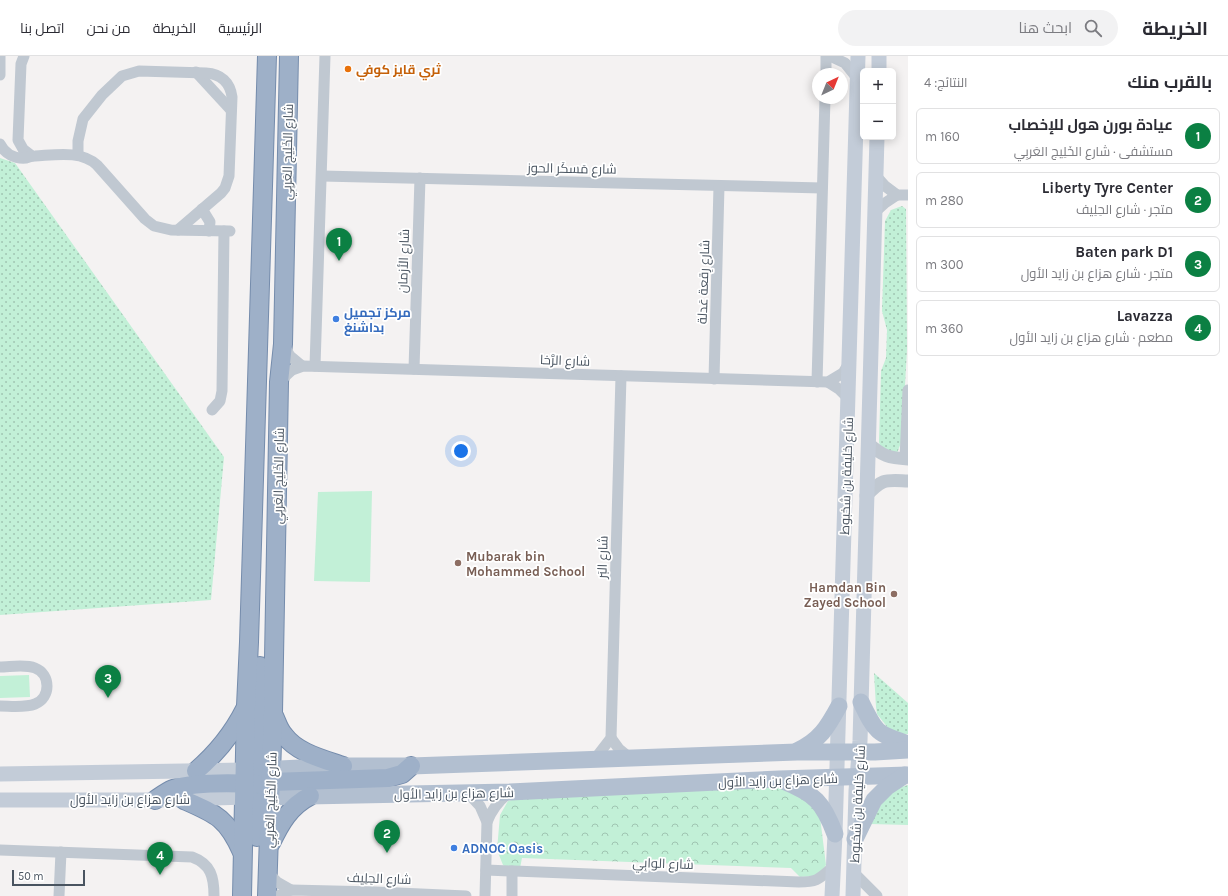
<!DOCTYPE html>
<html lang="ar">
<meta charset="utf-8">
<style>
body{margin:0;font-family:Karla,Cairo,sans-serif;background:#f2f2f3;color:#2b2b33;direction:rtl}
.controls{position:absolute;right:12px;top:12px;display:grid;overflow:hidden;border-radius:6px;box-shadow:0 2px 10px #0003}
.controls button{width:36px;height:36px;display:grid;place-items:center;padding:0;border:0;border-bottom:1px solid #e1e1e2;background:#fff;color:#2b2b33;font:20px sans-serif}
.compass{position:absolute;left:812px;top:12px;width:36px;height:36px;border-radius:50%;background:#fff;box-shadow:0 2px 10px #0003;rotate:43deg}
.scale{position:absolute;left:12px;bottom:10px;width:73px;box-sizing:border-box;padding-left:4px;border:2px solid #495460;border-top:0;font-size:11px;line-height:14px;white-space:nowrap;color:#495460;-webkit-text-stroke:3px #fff;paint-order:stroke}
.you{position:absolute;left:461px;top:395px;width:14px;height:14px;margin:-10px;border:3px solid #fff;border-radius:50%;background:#1a73e8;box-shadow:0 0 0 6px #1a73e833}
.badge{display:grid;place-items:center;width:26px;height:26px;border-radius:50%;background:#0b8043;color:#fff;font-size:13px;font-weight:700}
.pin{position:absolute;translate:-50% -33px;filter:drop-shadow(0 1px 2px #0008)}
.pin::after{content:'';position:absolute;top:21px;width:14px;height:12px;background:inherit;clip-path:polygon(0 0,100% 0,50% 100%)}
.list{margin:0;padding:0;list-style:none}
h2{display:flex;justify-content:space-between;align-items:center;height:52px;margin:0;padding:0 16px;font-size:17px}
h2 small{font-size:13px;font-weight:400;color:#7c7c81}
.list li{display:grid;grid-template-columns:26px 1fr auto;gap:12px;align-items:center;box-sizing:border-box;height:56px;margin:0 8px 8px;padding:0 8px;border:1px solid #e1e1e2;border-radius:6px}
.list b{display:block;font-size:15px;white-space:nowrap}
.list p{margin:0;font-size:13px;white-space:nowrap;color:#7c7c81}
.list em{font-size:13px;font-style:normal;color:#7c7c81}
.icon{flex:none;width:22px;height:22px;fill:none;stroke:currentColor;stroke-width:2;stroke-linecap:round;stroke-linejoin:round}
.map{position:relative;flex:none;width:908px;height:840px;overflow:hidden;direction:ltr}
header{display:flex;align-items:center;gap:24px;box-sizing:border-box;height:56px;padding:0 20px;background:#fff;border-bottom:1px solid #e1e1e2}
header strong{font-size:19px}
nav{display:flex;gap:22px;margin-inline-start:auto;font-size:14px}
.search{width:280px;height:36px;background:#f2f2f3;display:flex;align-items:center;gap:10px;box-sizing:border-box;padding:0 14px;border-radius:22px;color:#7c7c81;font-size:15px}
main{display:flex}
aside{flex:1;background:#fff}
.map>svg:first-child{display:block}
.grass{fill:url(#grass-dots)}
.forest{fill:url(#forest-crowns)}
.pitch{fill:#c2f0d7}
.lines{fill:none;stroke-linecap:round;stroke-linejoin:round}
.trunk-casing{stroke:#758cac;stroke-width:20}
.minor{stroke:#c0c8d1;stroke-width:11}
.tertiary{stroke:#c0c8d1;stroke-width:13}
.secondary{stroke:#c3ccd8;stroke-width:15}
.primary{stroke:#b2bfd0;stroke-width:17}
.trunk{stroke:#9eb0c8;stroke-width:18}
.food-dot{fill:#e8710a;stroke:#fff;stroke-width:1.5}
.shop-dot{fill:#3f7fe0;stroke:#fff;stroke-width:1.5}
.education-dot{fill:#8d6e63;stroke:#fff;stroke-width:1.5}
.labels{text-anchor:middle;stroke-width:3.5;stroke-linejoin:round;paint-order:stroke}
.food-label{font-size:13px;font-weight:bold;fill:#c56008;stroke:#fff;text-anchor:start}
.street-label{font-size:13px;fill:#495460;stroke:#fff}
.shop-label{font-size:13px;font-weight:bold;fill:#366cbe;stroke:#fff;text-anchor:start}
.education-label{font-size:13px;font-weight:bold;fill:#785e54;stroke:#fff;text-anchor:start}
</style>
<header>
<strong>الخريطة</strong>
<div class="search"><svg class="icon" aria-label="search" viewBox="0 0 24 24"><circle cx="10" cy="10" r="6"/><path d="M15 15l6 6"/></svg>ابحث هنا</div>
<nav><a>الرئيسية</a><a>الخريطة</a><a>من نحن</a><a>اتصل بنا</a></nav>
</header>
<main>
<aside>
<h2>بالقرب منك<small>النتائج: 4</small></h2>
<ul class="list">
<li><span class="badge">1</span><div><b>عيادة بورن هول للإخصاب</b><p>مستشفى · شارع الخَلِيج العَربِي</p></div><em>160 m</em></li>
<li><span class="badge">2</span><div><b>Liberty Tyre Center</b><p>متجر · شارع الحِلِيف</p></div><em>280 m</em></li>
<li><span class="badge">3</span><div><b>Baten park D1</b><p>متجر · شارع هزاع بن زايد الأول</p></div><em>300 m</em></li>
<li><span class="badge">4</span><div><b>Lavazza</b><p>مطعم · شارع هزاع بن زايد الأول</p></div><em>360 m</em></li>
</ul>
</aside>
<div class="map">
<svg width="908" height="840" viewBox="0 0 908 840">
<defs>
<pattern id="grass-dots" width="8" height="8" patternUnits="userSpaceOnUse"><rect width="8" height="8" fill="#c2f0d7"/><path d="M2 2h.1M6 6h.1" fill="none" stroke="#a0c5b2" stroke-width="1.8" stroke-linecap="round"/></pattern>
<pattern id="forest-crowns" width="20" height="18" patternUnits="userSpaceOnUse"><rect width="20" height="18" fill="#c2f0d7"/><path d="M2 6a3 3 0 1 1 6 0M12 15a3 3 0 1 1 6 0" fill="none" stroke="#a0c5b2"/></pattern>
</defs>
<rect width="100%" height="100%" fill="#f4f2f2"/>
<!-- grass -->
<g class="grass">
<polygon points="0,102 15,107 224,401 211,544 0,559"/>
<polygon points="902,150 906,153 907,293 902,384 896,400 881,394 879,386 881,315 886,302 887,274 882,255 885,165 891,154"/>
<polygon points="874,617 908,647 908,678 895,678 888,672 877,658 876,651"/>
<polygon points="908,729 908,769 870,768 887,738 901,731"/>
</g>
<!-- forest -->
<path class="forest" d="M 783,731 L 819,753 L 826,809 C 818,822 815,820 800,821 L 791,812 L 522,802 L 520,812 L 511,813 L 503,809 L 497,794 L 500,759 L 508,745 L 523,741 Z"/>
<!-- pitch -->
<g class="pitch">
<polygon points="372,435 370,526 314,525 318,436"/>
<polygon points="29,619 30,641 0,642 0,620"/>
</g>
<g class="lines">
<!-- trunk casing -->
<g class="trunk-casing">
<g id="trunk">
<polyline points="260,610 259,714 262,726 268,736"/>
<path d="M 274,660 C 277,666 279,674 284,679 C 297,697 323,703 343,710"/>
<path d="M 196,715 C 217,697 233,677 245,653"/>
<polyline points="254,721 258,730 257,781"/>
<polyline points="260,729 271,726 388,722 402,718 411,710"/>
<path d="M 155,744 C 161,740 166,736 173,733 C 194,726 234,727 256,728"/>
<path d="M 184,744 C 216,758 227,762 242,796"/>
<path d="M 271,787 C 280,768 290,750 310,740"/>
<polyline points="242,840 246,650 249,586 267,0"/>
<polyline points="267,840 273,657 279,326 283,288 289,0"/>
</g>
</g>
<!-- minor -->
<g class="minor">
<polyline points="24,0 21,8 18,84 23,93 32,100"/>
<polyline points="830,0 845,7 857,22"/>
<polyline points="196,16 231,54"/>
<polyline points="826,18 826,0"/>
<polyline points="0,19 0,0"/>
<path d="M 0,88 C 5,98 15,103 26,102 C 29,101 31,100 35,100 C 55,99 81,94 97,109 L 145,163 L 154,170 L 171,174 L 230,175"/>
<path d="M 78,99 L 78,85 L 83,63 L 102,39 L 122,20 L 139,15 L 206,17 C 221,18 230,26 232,41 L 229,120 L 225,132 L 221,137 L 178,174"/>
<polyline points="322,120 822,132"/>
<polyline points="876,120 885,130 897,139 908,139"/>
<polyline points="202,153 210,166 209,175"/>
<polyline points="874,157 885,147 897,139"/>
<polyline points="283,288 290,300 302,310"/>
<polyline points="315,310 325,0"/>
<polyline points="414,313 420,122"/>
<polyline points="714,323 719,130"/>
<polyline points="279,326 292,314 303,310 828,326 843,317 849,307"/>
<polyline points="817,326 825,42"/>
<polyline points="828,326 839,333 848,342"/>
<polyline points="212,354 220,345 222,335 224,175"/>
<polyline points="905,403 908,334"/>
<path d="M 0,611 C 10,611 25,608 35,612 C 51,618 51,642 35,648 C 25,652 10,650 0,650"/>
<polyline points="611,682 619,693 630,702"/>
<polyline points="594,704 611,682 621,320"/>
<polyline points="468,737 480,750 487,766 485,840"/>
<path d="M 487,766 C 492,753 499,744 510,736"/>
<path d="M 0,794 L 192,801 C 211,808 214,821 214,840"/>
<path d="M 486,814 L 799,826 C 818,826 819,823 833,811"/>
<polyline points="267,816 277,826 291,834"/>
<polyline points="854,817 877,840"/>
<polyline points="59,840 61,796"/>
<polyline points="278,840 291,834 376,836 466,840"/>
<polyline points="512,840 512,815"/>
</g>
<!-- tertiary -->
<g class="tertiary">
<path d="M 868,387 C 882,400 889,402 908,403"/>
<path d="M 866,440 C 883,422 885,424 908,425"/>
</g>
<!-- secondary -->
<g class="secondary">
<polyline points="879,15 879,0"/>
<polyline points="0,718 245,714"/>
<polyline points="0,744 155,744 245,741"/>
<polyline points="832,840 835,778 858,0"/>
<polyline points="853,840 856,735 860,685 877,81"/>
</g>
<!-- primary -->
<g class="primary">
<path d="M 861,646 C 876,677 876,677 908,688"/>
<path d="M 797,695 C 820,684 827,672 839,650"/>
<polyline points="258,714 343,710 411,710 797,696 875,696 908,694"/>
<path d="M 783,725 C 815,738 823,746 835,778"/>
<polyline points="257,741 510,736 779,723 908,719"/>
<polyline points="855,783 874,744 887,731 905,719"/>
</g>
<!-- trunk -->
<use href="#trunk" class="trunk"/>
</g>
<!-- markers -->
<circle class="food-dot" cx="348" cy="13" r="4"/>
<g class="shop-dot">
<circle cx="336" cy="263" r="4"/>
<circle cx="454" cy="792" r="4"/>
</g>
<g class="education-dot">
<circle cx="458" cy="507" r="4"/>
<circle cx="894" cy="538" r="4"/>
</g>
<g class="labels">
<!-- food labels -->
<g class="food-label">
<text x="356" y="18">ثري قايز كوفي</text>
</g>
<!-- street labels -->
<g class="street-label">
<text transform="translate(287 96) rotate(-89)" y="5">شارع الخَلِيج العَربِي</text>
<text transform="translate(572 112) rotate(1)" y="5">شارع مَسكَر الحوز</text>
<text transform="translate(403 205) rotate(-88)" y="5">شارع الأزمان</text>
<text transform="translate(703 226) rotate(-88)" y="5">شارع رِقعة عَدلة</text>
<text transform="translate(565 304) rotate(2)" y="5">شارع الرَّخا</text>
<text transform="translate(278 420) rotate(-89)" y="5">شارع الخَلِيج العَربِي</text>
<text transform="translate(846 420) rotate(-88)" y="5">شارع خليفة بن شخبوط</text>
<text transform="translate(602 501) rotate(-88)" y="5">شارع البَر</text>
<text transform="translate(778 724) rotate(-2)" y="5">شارع هزاع بن زايد الأول</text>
<text transform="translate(454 737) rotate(-1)" y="5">شارع هزاع بن زايد الأول</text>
<text x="130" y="748">شارع هزاع بن زايد الأول</text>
<text transform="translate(270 744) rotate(-88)" y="5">شارع الخَلِيج العَربِي</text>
<text transform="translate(857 748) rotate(-87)" y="5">شارع خليفة بن شخبوط</text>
<text transform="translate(663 807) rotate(2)" y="5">شارع الوابِي</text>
<text transform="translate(379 822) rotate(2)" y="5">شارع الحِلِيف</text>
</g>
<!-- shop labels -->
<g class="shop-label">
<text x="344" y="261">مركز تجميل<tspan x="344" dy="15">بداشنغ</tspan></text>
<text x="462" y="797">ADNOC Oasis</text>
</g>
<!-- education labels -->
<g class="education-label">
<text x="466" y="505">Mubarak bin<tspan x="466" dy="15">Mohammed School</tspan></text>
<text x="886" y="536" text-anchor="end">Hamdan Bin<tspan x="886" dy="15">Zayed School</tspan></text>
</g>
</g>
</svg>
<div class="controls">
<button>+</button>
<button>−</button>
</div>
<svg class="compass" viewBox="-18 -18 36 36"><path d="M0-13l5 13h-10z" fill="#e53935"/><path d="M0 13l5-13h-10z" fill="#7c7c81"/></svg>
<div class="scale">50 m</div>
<div class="you"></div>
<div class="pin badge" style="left:339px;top:205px">1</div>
<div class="pin badge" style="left:387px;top:797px">2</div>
<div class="pin badge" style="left:108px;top:642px">3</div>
<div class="pin badge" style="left:160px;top:819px">4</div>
</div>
</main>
